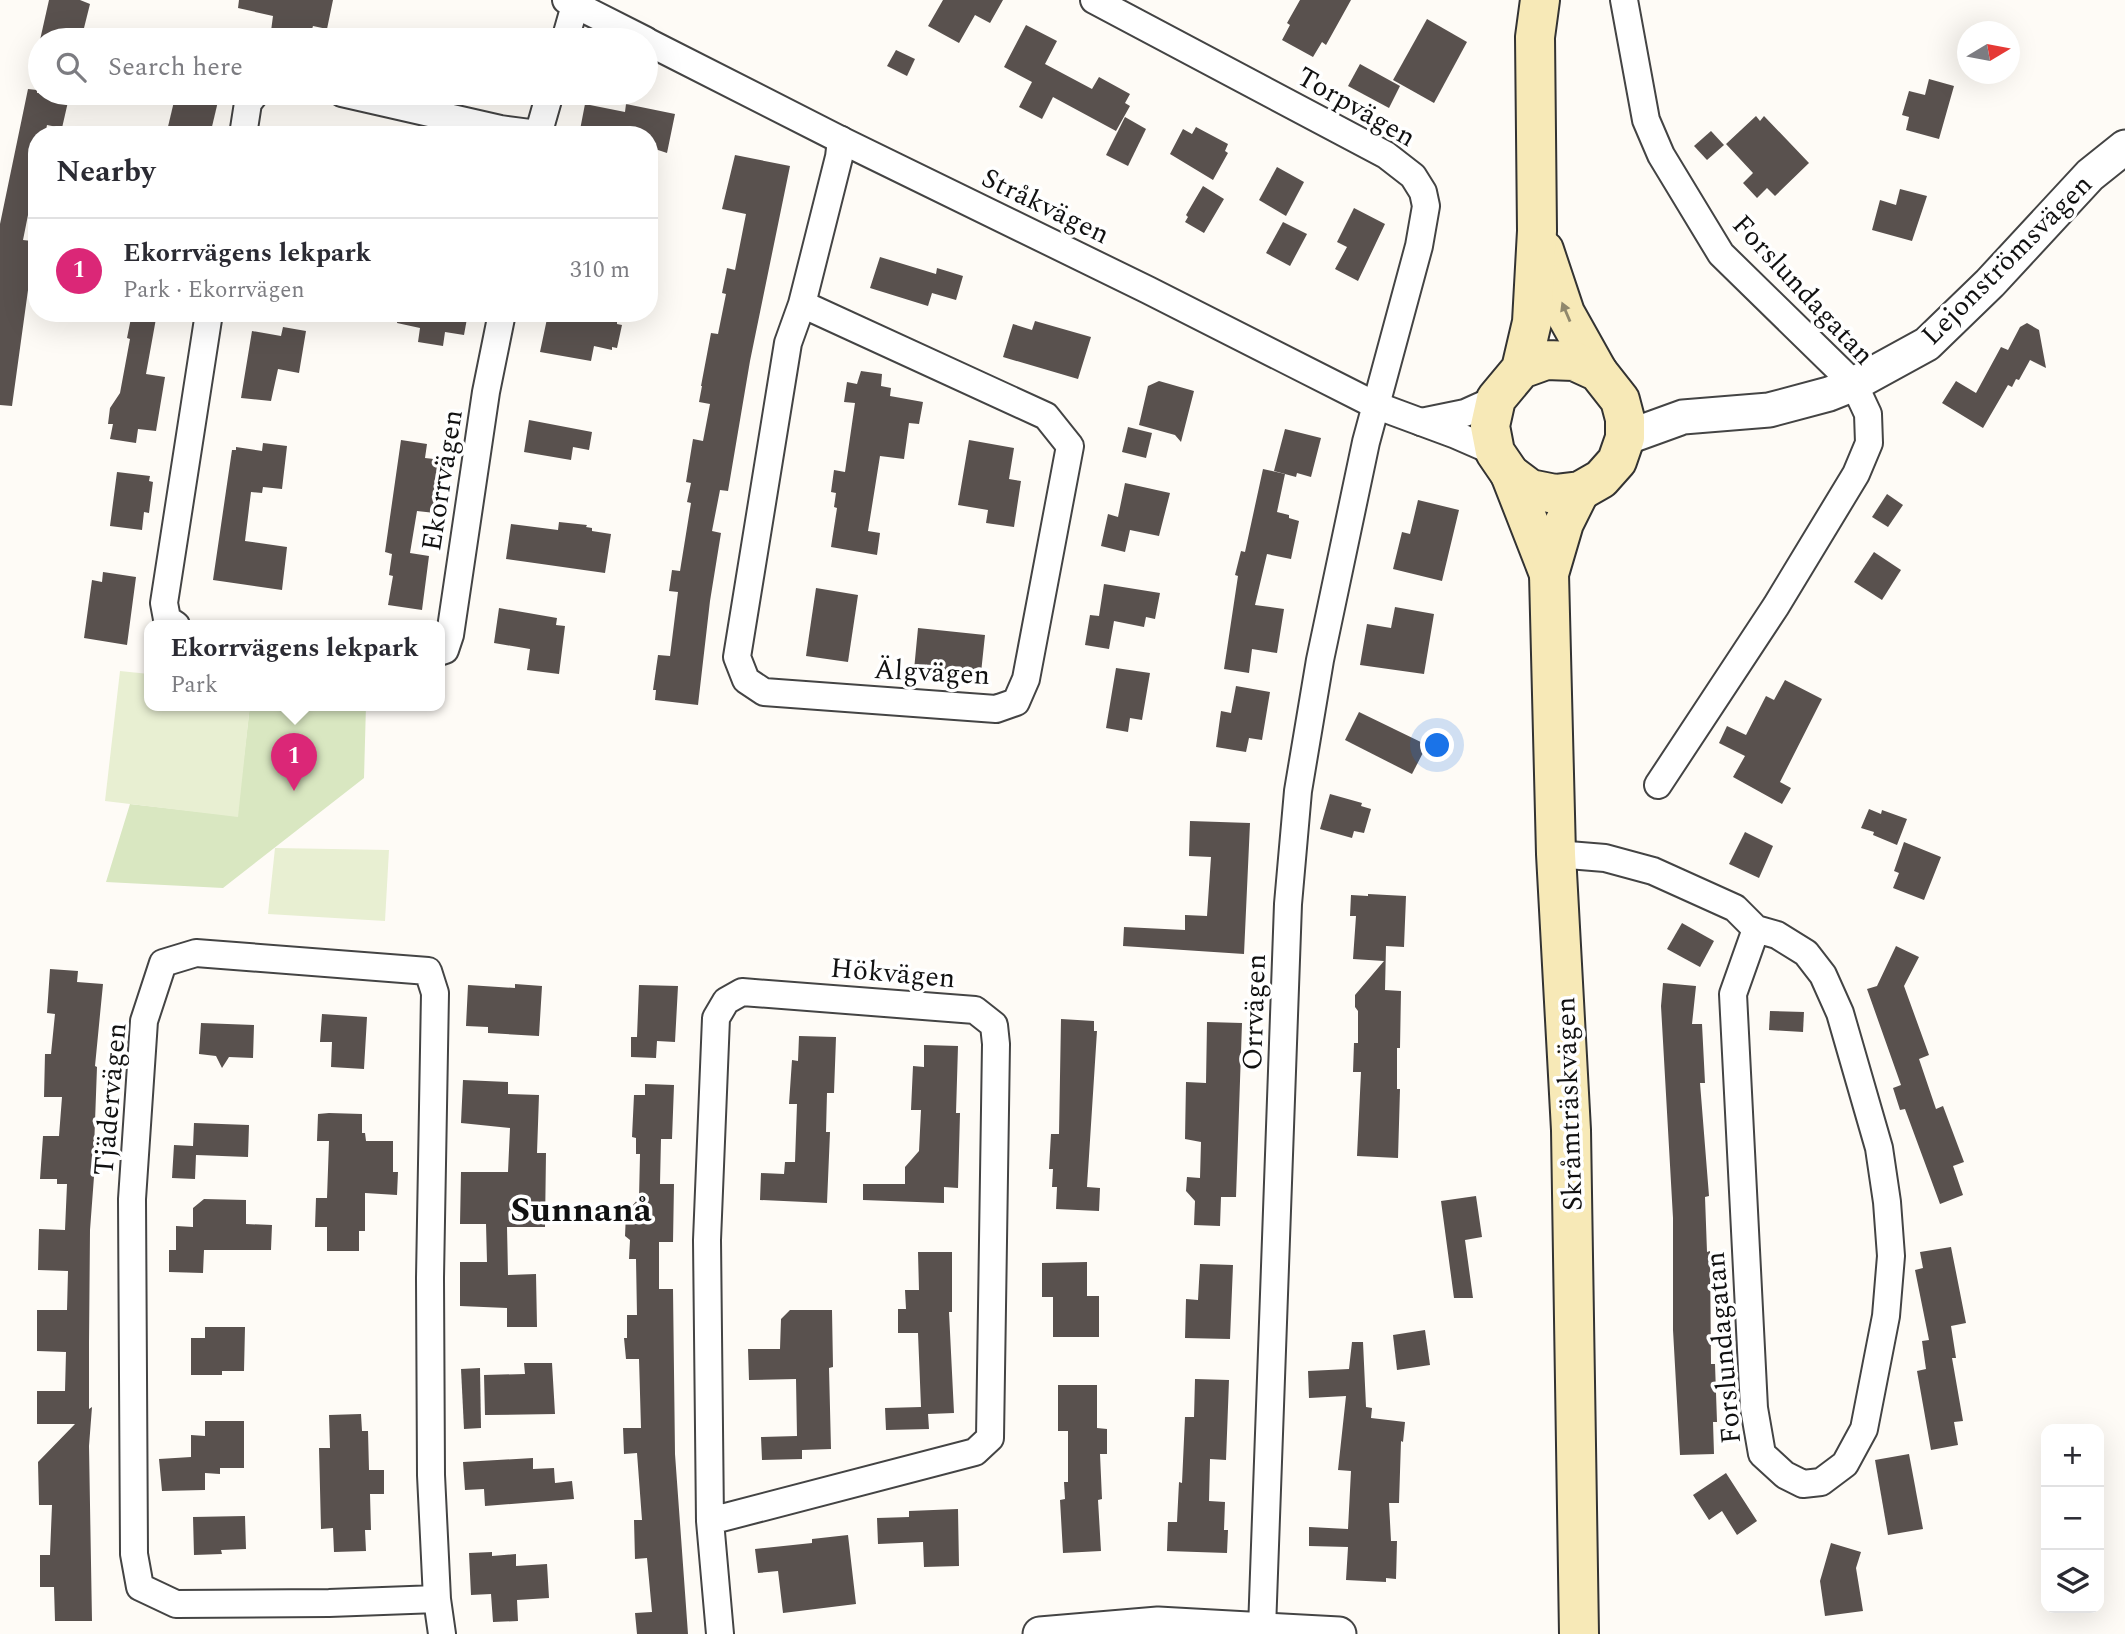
<!DOCTYPE html>
<meta charset="utf-8">
<style>
body{margin:0;font-family:Spectral,serif;background:#f2f2f3;color:#2b2b33}
.controls{position:absolute;right:21px;bottom:21px;display:grid;overflow:hidden;border-radius:14px;box-shadow:0 7px 28px #0002}
.controls button{width:63px;height:63px;display:grid;place-items:center;padding:0;border:0;border-bottom:2px solid #e1e1e2;background:#fff;color:#2b2b33;font:35px sans-serif}
.compass{position:absolute;left:1957px;top:21px;width:63px;height:63px;border-radius:50%;background:#fff;box-shadow:0 7px 28px #0002;rotate:80deg}
.you{position:absolute;left:1438px;top:746px;width:24px;height:24px;margin:-18px;border:5px solid #fff;border-radius:50%;background:#1a73e8;box-shadow:0 0 0 10px #1a73e833}
.badge{display:grid;place-items:center;width:46px;height:46px;border-radius:50%;background:#db2777;color:#fff;font-size:23px;font-weight:700}
.pin{position:absolute;translate:-50% -58px;filter:drop-shadow(0 2px 4px #0008)}
.pin::after{content:'';position:absolute;top:37px;width:24px;height:21px;background:inherit;clip-path:polygon(0 0,100% 0,50% 100%)}
.popup{position:absolute;left:144px;top:620px;width:301px;height:91px;box-sizing:border-box;display:grid;place-content:center;border-radius:14px;background:#fff;filter:drop-shadow(0 2px 5px #0005);font-size:23px;white-space:nowrap;color:#7c7c81}
.popup b{font-size:26px;color:#2b2b33}
.popup::after{content:'';position:absolute;left:50%;top:100%;margin-left:-14px;border:14px solid transparent;border-top-color:#fff}
.list{margin:0;padding:0;list-style:none}
h2{display:flex;justify-content:space-between;align-items:center;height:91px;margin:0;padding:0 28px;font-size:30px}
h2 small{font-size:23px;font-weight:400;color:#7c7c81}
.list li{display:grid;grid-template-columns:46px 1fr auto;gap:21px;align-items:center;box-sizing:border-box;height:105px;padding:0 28px;border-top:2px solid #e1e1e2}
.list b{display:block;font-size:26px;white-space:nowrap}
.list p{margin:0;font-size:23px;white-space:nowrap;color:#7c7c81}
.list em{font-size:23px;font-style:normal;color:#7c7c81}
.icon{flex:none;width:38px;height:38px;fill:none;stroke:currentColor;stroke-width:2;stroke-linecap:round;stroke-linejoin:round}
.map{position:relative;flex:none;width:2125px;height:1634px;overflow:hidden}
.search{position:absolute;background:#fff;box-shadow:0 7px 28px #0002;left:28px;top:28px;width:630px;height:77px;display:flex;align-items:center;gap:18px;box-sizing:border-box;padding:0 24px;border-radius:38px;color:#7c7c81;font-size:26px}
.panel{position:absolute;background:#fff;box-shadow:0 7px 28px #0002;left:28px;top:126px;width:630px;height:196px;border-radius:28px}
.map>svg:first-child{display:block}
.green{fill:#d9e7c1}
.pitch{fill:#e8efd2}
.building{fill:#59514e}
.lines{fill:none;stroke-linecap:round;stroke-linejoin:round}
.minor-casing{stroke:#444;stroke-width:30}
.tertiary-casing{stroke:#444;stroke-width:37}
.secondary-casing{stroke:#333;stroke-width:42}
.minor{stroke:#fff;stroke-width:26}
.tertiary{stroke:#fff;stroke-width:33}
.secondary{stroke:#f7e9b7;stroke-width:38}
.oneway{fill:#90886c}
.labels{text-anchor:middle;stroke-width:7;stroke-linejoin:round;paint-order:stroke}
.street-label{font-size:28px;fill:#111;stroke:#fff}
.district-label{font-size:35px;font-weight:bold;fill:#111;stroke:#fff}
</style>
<div class="map">
<svg width="2125" height="1634" viewBox="0 0 2125 1634">
<rect width="100%" height="100%" fill="#fefbf6"/>
<!-- green -->
<polygon class="green" points="250,705 366,705 364,778 223,888 106,882 130,804 237,816"/>
<!-- pitch -->
<g class="pitch">
<polygon points="120,671 149,674 149,705 250,705 238,817 105,801"/>
<polygon points="275,848 389,850 385,921 268,914"/>
</g>
<!-- building -->
<g class="building">
<polygon points="49,0 80,0 90,4 81,40 40,40"/>
<polygon points="239,0 333,0 327,29 313,26 309,39 271,31 273,16 238,8"/>
<polygon points="943,0 1003,0 990,23 975,15 959,43 928,26"/>
<polygon points="1300,0 1351,0 1326,45 1322,42 1313,57 1282,40 1290,25 1287,23"/>
<polygon points="1427,19 1467,42 1434,103 1393,80"/>
<polygon points="1026,25 1057,41 1045,64 1092,89 1099,77 1130,94 1125,103 1130,106 1116,131 1053,97 1042,119 1019,107 1032,82 1004,67"/>
<polygon points="896,50 915,59 907,76 887,66"/>
<polygon points="1360,64 1400,86 1389,108 1348,86"/>
<polygon points="1929,79 1954,86 1939,139 1906,130 1909,117 1902,115 1909,91 1925,95"/>
<polygon points="28,89 37,90 37,93 70,93 62,128 47,125 45,135 37,135 37,196 32,195 23,240 32,241 29,253 33,254 12,406 0,405 0,224"/>
<polygon points="176,93 220,93 210,135 166,135"/>
<polygon points="585,104 625,112 626,104 675,114 667,153 649,147 649,135 579,135"/>
<polygon points="1756,116 1760,121 1764,116 1809,163 1775,196 1767,188 1757,198 1743,183 1753,173 1726,144"/>
<polygon points="1125,117 1146,129 1128,166 1106,155"/>
<polygon points="1196,127 1228,144 1225,151 1228,153 1213,180 1170,154 1183,129 1192,134"/>
<polygon points="1711,131 1724,145 1707,160 1694,146"/>
<polygon points="735,155 790,166 750,361 728,491 720,490 712,531 721,533 710,601 698,705 655,700 656,690 653,690 658,655 670,656 678,592 669,591 672,570 680,571 691,503 687,502 691,483 686,482 693,439 703,441 710,404 699,402 702,386 701,386 711,333 718,334 726,294 722,293 727,268 735,270 746,214 722,209"/>
<polygon points="1277,167 1304,182 1286,216 1259,200"/>
<polygon points="1203,186 1224,199 1204,233 1185,222 1188,217 1186,215"/>
<polygon points="1900,189 1927,196 1912,241 1872,230 1880,200 1896,205"/>
<polygon points="1354,208 1385,224 1358,281 1335,269 1347,247 1337,242"/>
<polygon points="1283,222 1307,234 1290,266 1266,253"/>
<polygon points="880,257 936,274 937,268 963,276 956,300 932,293 928,306 870,288"/>
<polygon points="132,313 157,313 146,374 165,377 156,431 138,429 136,443 110,439 113,424 108,424 110,408 120,393 130,339 127,338"/>
<polygon points="398,313 468,313 464,335 445,332 443,346 418,342 420,328 397,323"/>
<polygon points="560,313 600,313 599,318 617,321 617,324 622,325 617,348 612,347 612,350 594,346 591,361 540,352 548,314 559,317"/>
<polygon points="1035,321 1091,337 1078,379 1003,357 1013,324 1032,330"/>
<polygon points="2027,323 2039,330 2046,368 2030,360 2019,380 2016,379 2012,387 2008,385 1983,428 1942,403 1956,381 1976,393 2001,347 2008,350 2020,327"/>
<polygon points="283,327 306,331 299,373 278,369 271,401 241,398 252,331 281,336"/>
<polygon points="861,371 882,374 881,386 891,388 890,396 923,402 919,424 909,423 904,459 880,456 868,531 880,533 877,555 831,547 837,508 834,507 836,493 831,492 834,470 845,472 855,403 844,402 847,382 857,384"/>
<polygon points="1159,381 1194,391 1181,442 1175,435 1139,425 1148,386"/>
<polygon points="529,420 592,432 589,450 573,447 571,460 524,452"/>
<polygon points="1128,427 1152,433 1146,458 1122,452"/>
<polygon points="1285,429 1321,438 1311,477 1297,473 1296,477 1274,471"/>
<polygon points="401,440 427,444 425,458 443,460 435,513 417,511 410,553 429,556 422,610 388,605 393,576 389,575 392,554 385,552"/>
<polygon points="969,440 1014,448 1009,479 1021,481 1014,527 986,523 988,510 958,505"/>
<polygon points="263,443 287,446 282,489 263,487 262,493 251,492 245,541 287,547 282,590 213,580 232,450 236,450 236,447 262,451"/>
<polygon points="1263,469 1285,474 1277,512 1289,515 1289,518 1299,521 1291,559 1267,554 1255,605 1284,609 1277,653 1252,649 1249,673 1224,669 1238,576 1235,575 1241,551 1245,552"/>
<polygon points="117,472 150,476 149,481 153,482 149,513 144,512 142,530 110,526"/>
<polygon points="1125,483 1170,493 1159,536 1130,530 1125,552 1101,546 1108,514 1118,517"/>
<polygon points="1887,494 1903,505 1888,527 1872,517"/>
<polygon points="1418,500 1459,510 1442,581 1393,569 1402,532 1410,534"/>
<polygon points="559,522 587,525 586,527 592,528 592,531 611,534 605,573 506,559 511,524 558,530"/>
<polygon points="1874,552 1901,570 1882,600 1854,582"/>
<polygon points="103,572 136,577 127,645 84,638 92,580 102,582"/>
<polygon points="1104,584 1160,593 1155,619 1146,617 1144,627 1114,621 1109,649 1085,645 1090,615 1099,616"/>
<polygon points="816,588 858,595 848,662 806,656"/>
<polygon points="1395,607 1434,614 1424,674 1360,665 1367,624 1391,628"/>
<polygon points="499,608 557,618 556,625 565,626 559,674 527,670 530,649 494,643"/>
<polygon points="918,628 985,635 981,673 957,670 956,674 914,670"/>
<polygon points="1116,668 1150,673 1142,720 1130,718 1128,732 1106,728"/>
<polygon points="1785,680 1822,699 1780,782 1791,788 1782,804 1733,777 1745,756 1719,743 1727,726 1746,735 1766,696 1774,700"/>
<polygon points="1236,686 1270,692 1262,740 1249,738 1246,752 1216,747 1221,711 1231,713"/>
<polygon points="1359,712 1427,745 1412,774 1345,740"/>
<polygon points="1330,794 1362,803 1361,806 1371,809 1364,833 1354,831 1352,838 1320,829"/>
<polygon points="1869,809 1881,814 1882,810 1907,819 1897,845 1873,835 1874,832 1861,828"/>
<polygon points="1190,821 1250,823 1244,954 1123,946 1124,927 1185,930 1185,915 1207,916 1211,857 1189,856"/>
<polygon points="1745,832 1773,846 1759,878 1729,864"/>
<polygon points="1904,842 1941,857 1924,900 1893,888 1899,873 1894,871"/>
<polygon points="1368,894 1406,896 1404,947 1386,946 1385,990 1401,991 1400,1048 1397,1048 1397,1089 1400,1089 1398,1158 1357,1156 1361,1072 1353,1072 1354,1043 1358,1043 1358,1011 1355,1007 1355,995 1384,961 1353,959 1356,916 1350,916 1351,895 1368,896"/>
<polygon points="1682,923 1714,941 1700,967 1667,949"/>
<polygon points="1896,946 1919,957 1904,986 1929,1055 1919,1059 1936,1109 1943,1106 1964,1162 1953,1166 1963,1195 1940,1204 1905,1109 1900,1110 1893,1088 1901,1085 1867,989 1877,986"/>
<polygon points="50,969 78,971 77,982 103,984 95,1066 97,1067 94,1149 96,1150 90,1230 89,1342 89,1409 92,1407 89,1446 92,1621 55,1621 54,1587 40,1587 40,1555 50,1555 52,1505 39,1505 38,1462 75,1424 37,1424 37,1391 65,1391 66,1352 37,1351 37,1310 67,1310 68,1271 38,1270 39,1229 65,1230 67,1184 57,1184 57,1179 40,1179 43,1136 59,1136 62,1097 44,1097 45,1054 51,1054 55,1014 47,1013"/>
<polygon points="1663,983 1696,986 1692,1024 1702,1024 1705,1083 1700,1083 1709,1196 1705,1197 1707,1252 1710,1251 1711,1364 1715,1364 1717,1422 1713,1422 1714,1454 1680,1455 1673,1330 1673,1218 1661,1006"/>
<polygon points="515,984 542,986 539,1036 488,1033 488,1027 466,1026 468,985 515,988"/>
<polygon points="639,985 678,986 675,1042 657,1041 656,1058 631,1057 631,1037 637,1037"/>
<polygon points="1770,1011 1804,1012 1803,1032 1769,1030"/>
<polygon points="322,1014 367,1017 364,1069 331,1067 332,1042 320,1042"/>
<polygon points="1061,1019 1094,1021 1094,1031 1097,1031 1087,1187 1100,1188 1099,1211 1056,1209 1057,1187 1052,1187 1053,1169 1049,1169 1051,1134 1059,1134"/>
<polygon points="1207,1022 1242,1023 1236,1197 1221,1197 1220,1226 1194,1225 1195,1201 1186,1191 1187,1177 1200,1178 1201,1142 1185,1139 1186,1082 1206,1083"/>
<polygon points="201,1023 254,1025 253,1058 229,1057 222,1068 216,1056 199,1054"/>
<polygon points="799,1036 836,1037 834,1093 827,1093 826,1132 830,1132 827,1203 760,1200 761,1173 784,1174 785,1162 795,1162 797,1104 789,1104 792,1060 798,1061"/>
<polygon points="924,1045 958,1046 956,1113 960,1113 958,1188 944,1187 944,1203 863,1200 863,1184 905,1184 905,1167 919,1151 921,1110 911,1110 913,1066 924,1067"/>
<polygon points="463,1080 508,1082 508,1094 539,1095 537,1153 546,1153 545,1227 507,1227 508,1275 536,1274 537,1327 507,1327 507,1308 460,1306 460,1262 487,1262 486,1224 460,1224 461,1172 508,1172 510,1128 461,1123"/>
<polygon points="645,1084 674,1085 672,1139 661,1139 660,1184 674,1184 673,1242 659,1242 659,1289 673,1289 675,1454 688,1634 637,1634 635,1613 652,1612 647,1558 635,1559 634,1520 642,1520 637,1453 624,1454 623,1428 641,1428 639,1359 626,1359 624,1338 627,1338 627,1315 637,1315 636,1259 629,1259 630,1240 625,1236 626,1213 639,1198 640,1154 636,1154 636,1138 632,1137 634,1095 645,1095"/>
<polygon points="329,1113 362,1114 362,1133 365,1133 366,1141 393,1141 393,1172 398,1172 397,1195 365,1193 365,1231 359,1231 359,1251 327,1251 327,1227 315,1227 316,1198 327,1198 329,1141 317,1141 318,1114"/>
<polygon points="194,1123 249,1125 248,1157 196,1155 195,1179 172,1178 174,1145 193,1146"/>
<polygon points="1476,1196 1482,1237 1465,1240 1473,1298 1454,1298 1441,1201"/>
<polygon points="204,1199 246,1200 246,1224 272,1225 271,1250 204,1250 203,1273 169,1272 169,1250 176,1250 176,1226 193,1227 193,1208"/>
<polygon points="1951,1247 1966,1323 1951,1326 1956,1358 1952,1358 1963,1421 1954,1422 1958,1445 1931,1450 1917,1371 1926,1369 1922,1341 1929,1340 1915,1270 1923,1268 1920,1252"/>
<polygon points="918,1252 952,1252 952,1312 949,1312 954,1413 928,1414 929,1429 886,1430 885,1408 921,1407 918,1333 898,1333 898,1309 906,1309 905,1290 919,1290"/>
<polygon points="1087,1262 1087,1296 1099,1296 1099,1337 1053,1337 1053,1297 1042,1297 1042,1263"/>
<polygon points="1200,1264 1233,1265 1230,1339 1185,1338 1186,1299 1198,1300"/>
<polygon points="790,1310 832,1310 833,1367 829,1368 831,1449 802,1450 802,1459 762,1460 761,1437 797,1436 796,1379 749,1380 748,1349 780,1349 781,1319"/>
<polygon points="205,1327 245,1327 244,1371 222,1371 222,1375 191,1375 191,1338 205,1338"/>
<polygon points="1425,1330 1430,1365 1397,1370 1393,1335"/>
<polygon points="1352,1342 1363,1342 1366,1407 1372,1408 1371,1418 1405,1422 1403,1442 1401,1441 1399,1503 1389,1503 1391,1541 1397,1541 1396,1579 1386,1578 1386,1582 1346,1580 1348,1547 1309,1546 1309,1527 1348,1529 1351,1471 1338,1470 1346,1396 1309,1398 1308,1371 1349,1369"/>
<polygon points="524,1363 552,1363 555,1414 485,1415 484,1375 525,1374"/>
<polygon points="480,1368 481,1428 464,1429 461,1369"/>
<polygon points="1195,1379 1229,1380 1226,1460 1210,1459 1209,1501 1225,1502 1224,1530 1228,1530 1227,1553 1167,1551 1168,1522 1177,1522 1179,1482 1182,1483 1185,1417 1194,1417"/>
<polygon points="1058,1385 1097,1385 1097,1428 1107,1429 1107,1454 1100,1454 1102,1499 1098,1500 1101,1551 1063,1553 1060,1500 1065,1499 1064,1482 1068,1482 1068,1431 1058,1431"/>
<polygon points="361,1414 362,1431 368,1431 369,1470 384,1470 384,1494 370,1494 371,1530 365,1530 366,1551 334,1552 333,1528 321,1529 319,1448 330,1448 329,1415"/>
<polygon points="205,1421 244,1421 244,1468 220,1468 220,1474 205,1473 205,1490 162,1491 159,1459 191,1457 191,1435 205,1436"/>
<polygon points="1909,1454 1923,1529 1888,1535 1875,1460"/>
<polygon points="533,1458 533,1469 554,1468 555,1483 572,1481 574,1499 485,1506 484,1489 465,1490 463,1462"/>
<polygon points="1726,1473 1757,1521 1737,1535 1722,1511 1709,1520 1693,1495"/>
<polygon points="958,1509 959,1566 924,1567 923,1542 878,1544 877,1518 909,1517 909,1511"/>
<polygon points="245,1516 246,1549 221,1550 222,1554 194,1555 193,1517"/>
<polygon points="848,1535 856,1604 783,1613 778,1571 758,1573 755,1549 812,1543 812,1539"/>
<polygon points="1831,1543 1861,1552 1856,1568 1863,1611 1825,1616 1820,1581"/>
<polygon points="492,1552 492,1556 516,1554 516,1566 547,1564 549,1598 517,1600 518,1621 493,1622 491,1594 471,1595 469,1553"/>
</g>
<g class="lines">
<!-- minor casing -->
<g class="minor-casing">
<g id="minor">
<polyline points="566,0 645,40"/>
<polyline points="1094,0 1386,155 1413,176 1423,192 1426,206 1419,246 1366,442 1320,660 1298,791 1288,904 1262,1629"/>
<polyline points="1624,0 1646,120 1661,155 1721,254 1854,384 1868,414 1869,443 1856,474 1776,606 1658,785"/>
<polyline points="565,40 575,5"/>
<polyline points="646,41 841,140 1148,290 1375,405 1456,435 1495,452"/>
<polyline points="342,93 500,129 538,134"/>
<polyline points="243,135 248,103 256,93"/>
<polyline points="538,135 550,93"/>
<polyline points="802,304 1046,416 1070,446 1026,679 1016,702 996,709 764,692 746,680 737,657 788,343 802,304 839,157 841,140"/>
<polyline points="1421,422 1465,413 1496,399"/>
<polyline points="176,625 167,619 164,603 209,313"/>
<polyline points="439,652 445,650 450,635 486,392 502,313"/>
<polyline points="1556,854 1605,858 1653,871 1735,908 1756,929 1777,935 1806,953 1823,975 1840,1013 1879,1148 1887,1202 1891,1256 1886,1316 1864,1429 1845,1464 1821,1482 1803,1484 1785,1475 1762,1454 1754,1408 1733,994 1756,929"/>
<polyline points="710,1521 975,1452 990,1438 996,1044 994,1025 975,1010 742,992 726,1001 716,1018 707,1240 710,1521 720,1634"/>
<polyline points="437,1599 329,1603 176,1604 140,1587 134,1554 132,1199 144,1021 163,963 196,953 428,971 435,993 430,1278 431,1475 437,1599 442,1634"/>
</g>
</g>
<!-- tertiary casing -->
<g class="tertiary-casing">
<g id="tertiary">
<polyline points="1625,438 1683,417 1769,410 1829,394 1854,384 1927,344 1990,283 2090,175 2125,147"/>
<polyline points="1040,1634 1158,1624 1339,1634"/>
</g>
</g>
<!-- secondary casing -->
<g class="secondary-casing">
<g id="secondary">
<polyline points="1544,250 1565,313 1598,372"/>
<polyline points="1521,369 1546,360 1574,361 1598,372 1620,400 1625,419 1625,438 1617,461 1601,479 1580,491 1555,494 1530,489 1510,474 1495,452 1490,426 1496,399 1521,369 1532,322 1537,231 1535,37 1540,0"/>
<polyline points="1510,474 1549,574"/>
<polyline points="1579,1634 1571,1130 1556,854 1549,574 1564,523 1580,491"/>
</g>
</g>
<!-- minor -->
<use href="#minor" class="minor"/>
<!-- tertiary -->
<use href="#tertiary" class="tertiary"/>
<!-- secondary -->
<use href="#secondary" class="secondary"/>
</g>
<!-- one-way arrows -->
<defs><path id="oneway-solid" d="M-6-.8H1V-3.2L6.5 0L1 3.2V.8H-6Z" transform="scale(1.75)"/></defs>
<use class="oneway" href="#oneway-solid" transform="translate(1566 312) rotate(-113)"/>
<g class="labels">
<!-- street labels -->
<g class="street-label">
<text transform="translate(1357 106) rotate(30)" y="10">Torpvägen</text>
<text transform="translate(1046 205) rotate(26)" y="10">Stråkvägen</text>
<text transform="translate(2006 259) rotate(-45)" y="10">Lejonströmsvägen</text>
<text transform="translate(1804 289) rotate(47)" y="10">Forslundagatan</text>
<text transform="translate(441 480) rotate(-81)" y="10">Ekorrvägen</text>
<text transform="translate(932 671) rotate(3)" y="10">Älgvägen</text>
<text transform="translate(893 972) rotate(5)" y="10">Hökvägen</text>
<text transform="translate(1253 1012) rotate(-88)" y="10">Orrvägen</text>
<text transform="translate(109 1099) rotate(-85)" y="10">Tjädervägen</text>
<text transform="translate(1568 1104) rotate(-92)" y="10">Skråmträskvägen</text>
<text transform="translate(1722 1348) rotate(-95)" y="10">Forslundagatan</text>
</g>
<!-- district labels -->
<g class="district-label">
<text x="581" y="1221">Sunnanå</text>
</g>
</g>
</svg>
<div class="controls">
<button>+</button>
<button>−</button>
<button><svg class="icon" aria-label="layers" viewBox="0 0 24 24"><path d="M12 4l9 5-9 5-9-5zM3 14l9 5 9-5"/></svg></button>
</div>
<svg class="compass" viewBox="-18 -18 36 36"><path d="M0-13l5 13h-10z" fill="#e53935"/><path d="M0 13l5-13h-10z" fill="#7c7c81"/></svg>
<div class="you"></div>
<div class="pin badge" style="left:294px;top:791px">1</div>
<div class="popup"><b>Ekorrvägens lekpark</b>Park</div>
<div class="search"><svg class="icon" aria-label="search" viewBox="0 0 24 24"><circle cx="10" cy="10" r="6"/><path d="M15 15l6 6"/></svg>Search here</div>
<section class="panel">
<h2>Nearby<small></small></h2>
<ul class="list">
<li><span class="badge">1</span><div><b>Ekorrvägens lekpark</b><p>Park · Ekorrvägen</p></div><em>310 m</em></li>
</ul>
</section>
</div>
